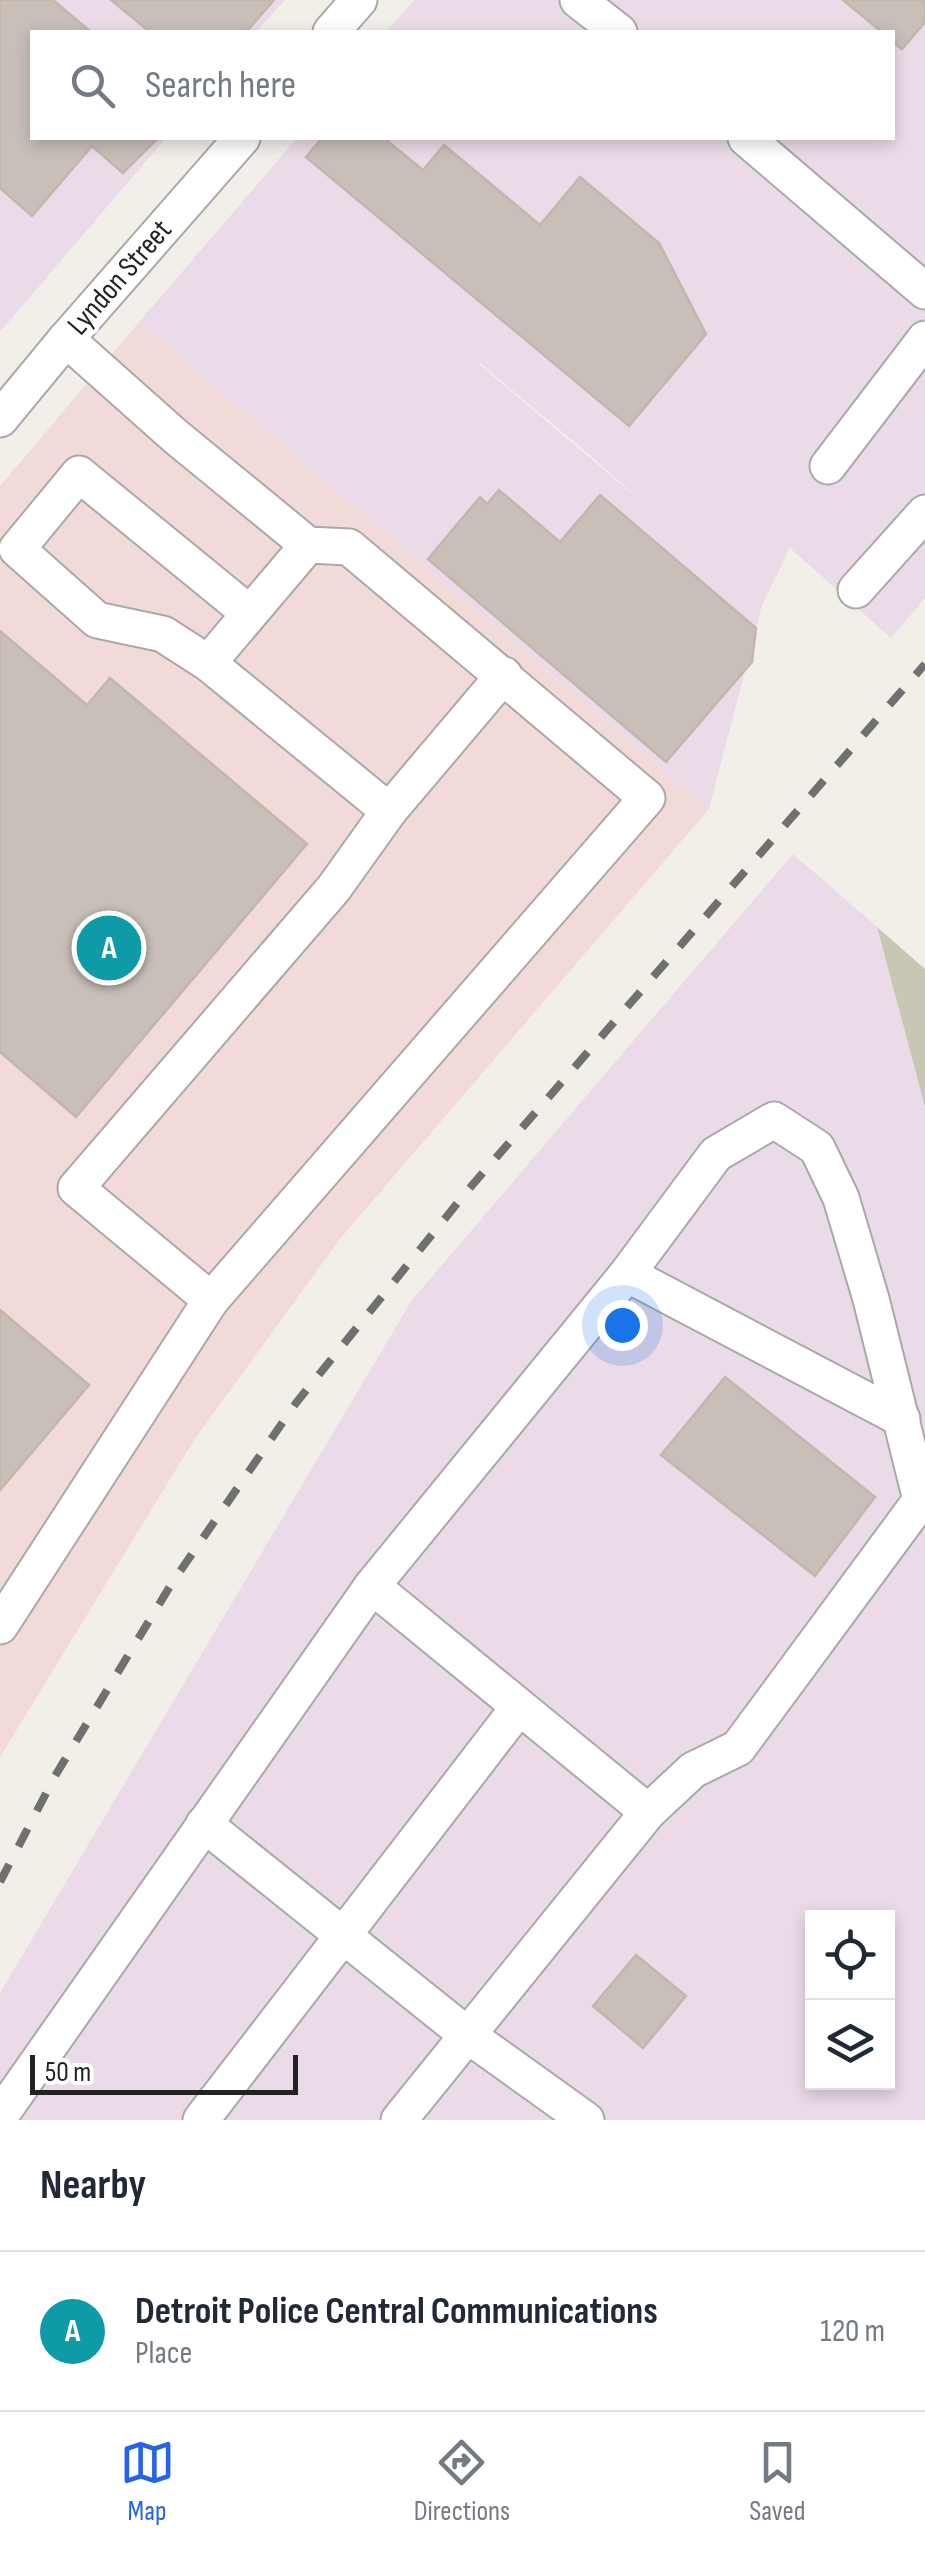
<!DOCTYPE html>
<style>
body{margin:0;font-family:"Sofia Sans Condensed",sans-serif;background:#f2f2f3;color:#1f2937}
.controls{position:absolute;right:30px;bottom:30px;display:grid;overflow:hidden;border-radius:0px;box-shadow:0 5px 15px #0003}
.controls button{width:90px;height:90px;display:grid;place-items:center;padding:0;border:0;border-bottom:2px solid #e0e1e3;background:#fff;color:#1f2937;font:50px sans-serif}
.scale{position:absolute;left:30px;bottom:25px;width:268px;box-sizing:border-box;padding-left:10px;border:5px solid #222;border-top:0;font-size:28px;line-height:35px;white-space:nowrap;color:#222;-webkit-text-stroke:8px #fff;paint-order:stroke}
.you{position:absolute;left:622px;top:1325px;width:35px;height:35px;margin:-25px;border:8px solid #fff;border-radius:50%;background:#1a73e8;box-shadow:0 0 0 15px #1a73e833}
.badge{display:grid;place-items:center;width:65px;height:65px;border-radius:50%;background:#2563eb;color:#fff;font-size:32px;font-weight:700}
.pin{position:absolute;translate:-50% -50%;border:5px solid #fff;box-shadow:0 2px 10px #0006}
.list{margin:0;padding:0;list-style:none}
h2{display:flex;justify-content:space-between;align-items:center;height:130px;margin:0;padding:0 40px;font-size:42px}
h2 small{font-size:32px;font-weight:400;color:#747a83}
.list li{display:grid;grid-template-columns:65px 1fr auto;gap:30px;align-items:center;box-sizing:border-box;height:160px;padding:0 40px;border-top:2px solid #e0e1e3}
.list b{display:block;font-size:38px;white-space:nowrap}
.list p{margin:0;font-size:32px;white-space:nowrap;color:#747a83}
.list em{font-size:32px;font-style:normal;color:#747a83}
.icon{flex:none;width:55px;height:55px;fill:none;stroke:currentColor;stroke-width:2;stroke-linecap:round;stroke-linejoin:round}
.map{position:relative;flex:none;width:925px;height:2120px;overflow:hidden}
.search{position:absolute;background:#fff;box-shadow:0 5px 15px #0003;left:30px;right:30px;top:30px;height:110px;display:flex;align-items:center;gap:25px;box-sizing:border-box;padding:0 35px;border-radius:0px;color:#747a83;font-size:38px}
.sheet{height:290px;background:#fff}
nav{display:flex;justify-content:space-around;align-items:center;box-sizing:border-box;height:140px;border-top:2px solid #e0e1e3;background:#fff;font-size:28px;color:#747a83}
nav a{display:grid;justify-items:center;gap:5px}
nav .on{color:#2563eb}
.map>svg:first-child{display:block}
.commercial{fill:#f2dad9}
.industrial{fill:#ebdbe8;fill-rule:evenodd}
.construction{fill:#c7c7b4}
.building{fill:#c7bfb8;stroke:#c4b6ab;stroke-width:2.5}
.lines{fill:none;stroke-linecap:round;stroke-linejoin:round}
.minor-casing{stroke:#a9a9a9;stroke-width:39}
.minor{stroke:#fff;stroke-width:35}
.rail{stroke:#707070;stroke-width:8;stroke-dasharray:20 20;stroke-linecap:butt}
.labels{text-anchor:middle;stroke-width:8;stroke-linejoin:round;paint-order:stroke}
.street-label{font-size:30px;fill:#222;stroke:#fff}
</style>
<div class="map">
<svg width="925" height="2120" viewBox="0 0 925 2120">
<rect width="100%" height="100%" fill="#f2efe9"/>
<!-- commercial -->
<polygon class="commercial" points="139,322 709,809 340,1239 194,1440 0,1757 0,486"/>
<!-- industrial -->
<g class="industrial">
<polygon points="0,0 285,0 256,32 32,32 32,138 166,138 0,332"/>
<path d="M 414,0 L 925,0 L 925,598 L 891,638 L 790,548 L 762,605 L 709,809 L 139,322 L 297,138 L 892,138 L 892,32 L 386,32 ZM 480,363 L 591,456 L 648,507 L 480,365 Z"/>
<path d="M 793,854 L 877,927 L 925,1107 L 925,2120 L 0,2120 L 0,1993 L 412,1300 ZM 812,1918 L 888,1918 L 888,2082 L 812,2082 Z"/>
</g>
<!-- construction -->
<polygon class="construction" points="877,927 925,969 925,1107"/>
<!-- building -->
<g class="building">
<polygon points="0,0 53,0 91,32 32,32 32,138 158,138 123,173 92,146 32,216 0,188"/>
<polygon points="111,0 274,0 246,32 150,32"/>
<polygon points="843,0 925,0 925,22 902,49 892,42 892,32 882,32"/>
<polygon points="322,138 384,138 423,170 444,145 540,225 580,177 659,243 706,334 629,426 306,157"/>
<polygon points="499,490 560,542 600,495 756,628 752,662 666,762 428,559 480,497 487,504"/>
<polygon points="0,631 87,705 110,678 307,844 76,1117 0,1052"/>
<polygon points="0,1310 89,1385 0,1490"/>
<polygon points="725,1377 875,1497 815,1576 661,1455"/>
<polygon points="636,1955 686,1996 643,2048 593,2006"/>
</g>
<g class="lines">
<!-- minor casing -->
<g class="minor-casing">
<g id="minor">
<polyline points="578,0 619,32"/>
<polyline points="331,32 359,0"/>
<polyline points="746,138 925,291"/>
<polyline points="0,419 66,339 242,138"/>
<polyline points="828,466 925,339"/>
<polyline points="308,545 208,663 389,811"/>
<polyline points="856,590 925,513"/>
<polyline points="208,663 163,634 97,620 17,549 79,474 249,613"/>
<polyline points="627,1274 902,1419"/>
<polyline points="211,1300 76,1188 334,888 389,811 504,675"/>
<polyline points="372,1586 627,1274 716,1154 774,1120 817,1148 841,1198 871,1299 921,1500 738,1748 693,1770 648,1812"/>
<polyline points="0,1626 211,1300 647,798 349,547 308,545 175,436 66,339"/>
<polyline points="204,1824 466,2034 586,2120"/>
<polyline points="0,2116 372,1586 648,1812 399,2120"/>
<polyline points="201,2120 519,1707"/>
</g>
</g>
<!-- minor -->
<use href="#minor" class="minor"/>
<!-- rail -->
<polyline class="rail" points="0,1882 55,1776 172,1583 296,1403 468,1190 925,664"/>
</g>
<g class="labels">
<!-- street labels -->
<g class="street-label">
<text transform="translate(119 277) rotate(-49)" y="10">Lyndon Street</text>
</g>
</g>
</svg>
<div class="controls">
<button><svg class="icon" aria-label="locate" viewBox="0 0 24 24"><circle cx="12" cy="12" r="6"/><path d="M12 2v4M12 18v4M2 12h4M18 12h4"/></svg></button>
<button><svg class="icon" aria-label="layers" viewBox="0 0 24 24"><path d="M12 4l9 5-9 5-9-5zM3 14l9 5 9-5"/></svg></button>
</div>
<div class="scale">50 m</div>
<div class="you"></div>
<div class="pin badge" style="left:109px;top:948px;background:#0f9aa8">A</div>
<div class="search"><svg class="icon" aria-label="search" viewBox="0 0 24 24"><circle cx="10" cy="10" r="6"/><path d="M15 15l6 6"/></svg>Search here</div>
</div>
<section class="sheet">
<h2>Nearby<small></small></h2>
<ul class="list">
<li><span class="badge" style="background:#0f9aa8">A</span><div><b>Detroit Police Central Communications</b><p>Place</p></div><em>120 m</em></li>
</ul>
</section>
<nav>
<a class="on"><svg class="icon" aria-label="map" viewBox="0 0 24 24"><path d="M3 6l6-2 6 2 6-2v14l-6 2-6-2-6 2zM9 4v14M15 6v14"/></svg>Map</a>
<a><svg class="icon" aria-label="directions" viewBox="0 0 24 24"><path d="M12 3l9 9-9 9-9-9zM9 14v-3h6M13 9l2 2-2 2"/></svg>Directions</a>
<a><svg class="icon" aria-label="saved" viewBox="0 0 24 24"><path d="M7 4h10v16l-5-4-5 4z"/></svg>Saved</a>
</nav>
